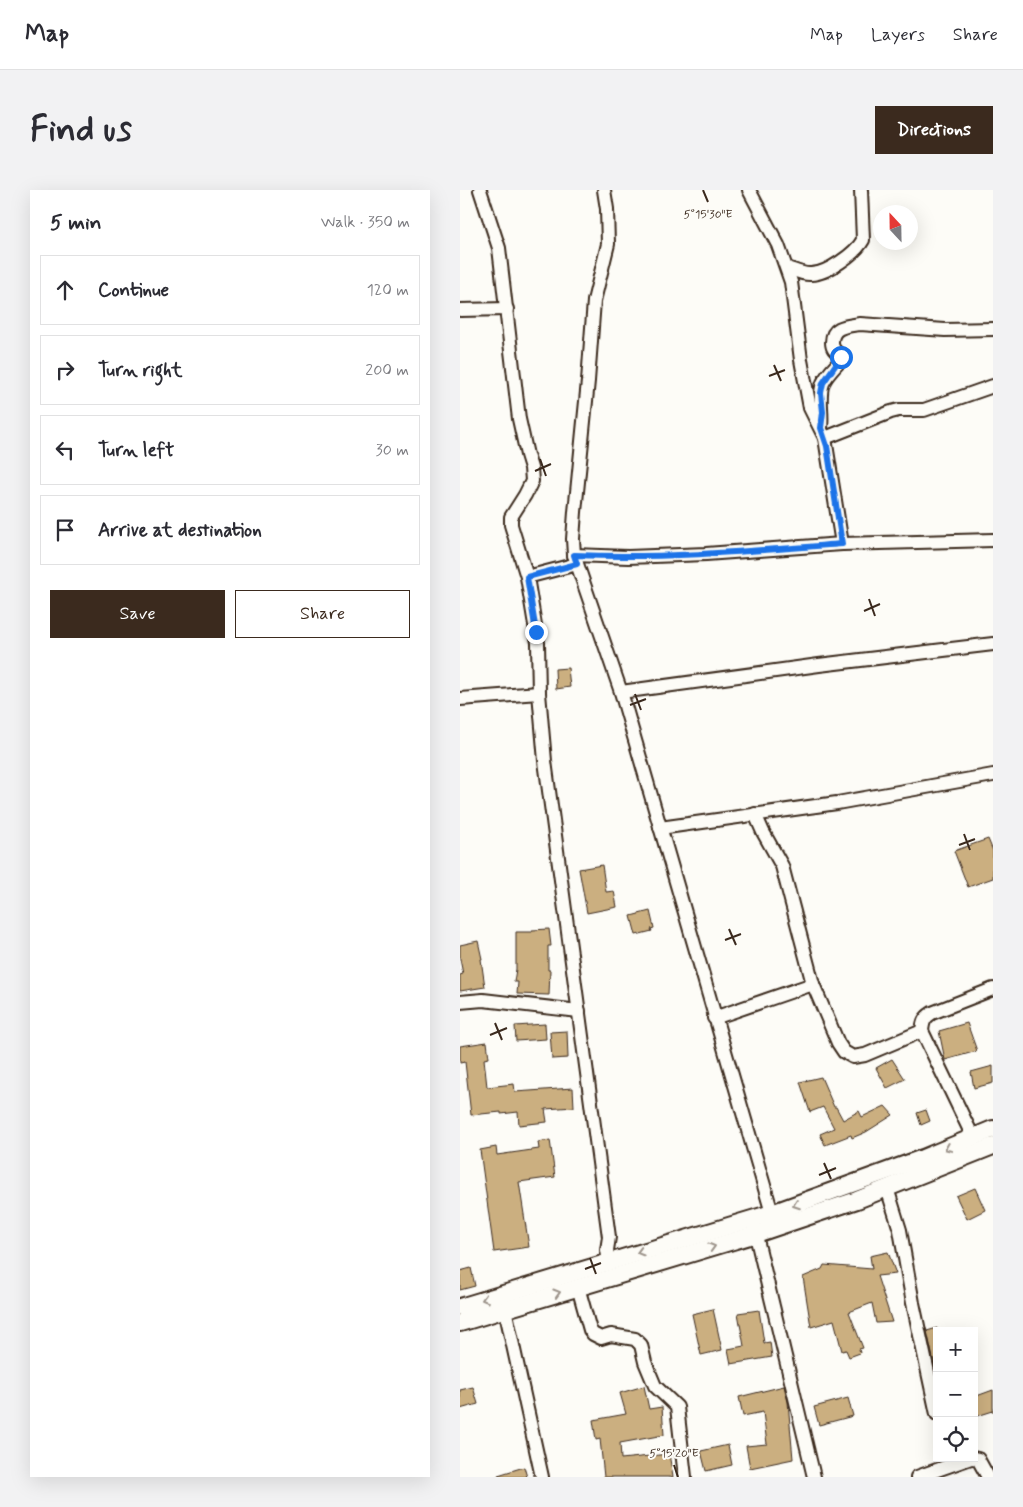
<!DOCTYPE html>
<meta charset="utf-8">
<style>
body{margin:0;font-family:Mynerve,sans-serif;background:#f2f2f3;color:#2b2b33}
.controls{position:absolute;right:15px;bottom:15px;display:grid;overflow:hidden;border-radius:0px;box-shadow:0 5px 20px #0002}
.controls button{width:45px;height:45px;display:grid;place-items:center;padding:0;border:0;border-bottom:1px solid #e1e1e2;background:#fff;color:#2b2b33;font:25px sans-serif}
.compass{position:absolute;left:413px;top:15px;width:45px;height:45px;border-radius:50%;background:#fff;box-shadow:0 5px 20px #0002;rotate:338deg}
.stop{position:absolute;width:15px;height:15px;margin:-11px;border:4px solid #1a73e8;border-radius:50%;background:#fff}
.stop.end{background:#1a73e8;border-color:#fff;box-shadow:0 1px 5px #0008}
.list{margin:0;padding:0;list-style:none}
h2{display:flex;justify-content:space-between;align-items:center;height:65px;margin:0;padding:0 20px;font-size:21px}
h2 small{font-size:16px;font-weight:400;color:#7c7c81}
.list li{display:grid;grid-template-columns:32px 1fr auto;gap:15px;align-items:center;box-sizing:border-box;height:70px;margin:0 10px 10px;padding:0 10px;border:1px solid #e1e1e2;border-radius:0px}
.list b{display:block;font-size:19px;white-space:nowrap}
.list em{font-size:16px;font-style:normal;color:#7c7c81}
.actions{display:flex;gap:10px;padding:15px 20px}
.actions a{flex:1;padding:11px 0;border:1px solid #3b2a1e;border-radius:0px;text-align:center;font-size:18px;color:#3b2a1e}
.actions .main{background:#3b2a1e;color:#fff}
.icon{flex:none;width:28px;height:28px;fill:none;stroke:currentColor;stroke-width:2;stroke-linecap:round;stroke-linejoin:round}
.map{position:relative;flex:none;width:533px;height:1287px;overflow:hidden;border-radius:0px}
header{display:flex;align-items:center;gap:30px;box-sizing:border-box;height:70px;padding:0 25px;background:#fff;border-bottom:1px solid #e1e1e2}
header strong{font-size:24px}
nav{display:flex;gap:28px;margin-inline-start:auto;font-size:18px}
.intro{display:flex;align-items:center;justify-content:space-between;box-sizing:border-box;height:120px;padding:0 30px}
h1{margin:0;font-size:35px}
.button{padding:12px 22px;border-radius:0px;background:#3b2a1e;color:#fff;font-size:18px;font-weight:700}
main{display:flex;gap:30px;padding:0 30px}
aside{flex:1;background:#fff;border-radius:0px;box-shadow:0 5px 20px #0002}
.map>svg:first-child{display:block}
.building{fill:#cbaf80;stroke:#3b2a1e}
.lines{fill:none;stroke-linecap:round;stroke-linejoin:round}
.minor-casing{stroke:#3b2a1e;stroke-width:16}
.major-casing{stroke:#3b2a1e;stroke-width:20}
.minor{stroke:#fdfcf7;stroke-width:12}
.major{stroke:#fdfcf7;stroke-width:16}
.oneway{stroke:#9c938a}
.route{stroke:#1a73e8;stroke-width:6}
.ticks{fill:none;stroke:#3b2a1e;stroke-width:2}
.ticks-label{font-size:12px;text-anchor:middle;fill:#3b2a1e;stroke:#fdfcf7;stroke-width:4;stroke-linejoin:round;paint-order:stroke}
</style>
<header>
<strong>Map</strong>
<nav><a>Map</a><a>Layers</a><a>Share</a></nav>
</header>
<div class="intro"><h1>Find us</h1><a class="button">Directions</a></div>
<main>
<aside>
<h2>5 min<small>Walk · 350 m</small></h2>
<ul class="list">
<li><svg class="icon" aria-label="ahead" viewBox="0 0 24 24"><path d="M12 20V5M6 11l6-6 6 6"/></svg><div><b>Continue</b></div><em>120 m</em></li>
<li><svg class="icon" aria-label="right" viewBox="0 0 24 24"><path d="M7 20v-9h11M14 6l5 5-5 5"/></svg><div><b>Turn right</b></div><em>200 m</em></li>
<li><svg class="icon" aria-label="left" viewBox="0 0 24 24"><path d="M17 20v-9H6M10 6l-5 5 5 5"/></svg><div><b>Turn left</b></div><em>30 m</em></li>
<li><svg class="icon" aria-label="arrive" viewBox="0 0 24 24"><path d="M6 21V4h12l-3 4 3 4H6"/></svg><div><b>Arrive at destination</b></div></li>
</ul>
<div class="actions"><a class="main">Save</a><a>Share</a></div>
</aside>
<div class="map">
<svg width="533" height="1287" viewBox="0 0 533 1287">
<rect width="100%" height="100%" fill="#fdfcf7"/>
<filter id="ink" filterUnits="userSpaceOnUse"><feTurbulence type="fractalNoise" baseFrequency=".02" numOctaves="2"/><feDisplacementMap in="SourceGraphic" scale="10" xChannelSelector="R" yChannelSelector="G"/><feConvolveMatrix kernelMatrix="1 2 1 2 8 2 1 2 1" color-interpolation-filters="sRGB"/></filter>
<g filter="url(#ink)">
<!-- building -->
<g class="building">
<polygon points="108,478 110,497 96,499 95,479"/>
<polygon points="528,649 533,661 533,688 508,697 494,661"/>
<polygon points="142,675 146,702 154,701 157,717 127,723 119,679"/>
<polygon points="190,721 194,738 191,739 192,741 176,745 171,726"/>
<polygon points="89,739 91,756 88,756 88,780 90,780 89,805 57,804 58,792 54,792 56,779 56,742 72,742 72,740"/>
<polygon points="18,751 22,769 21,769 25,797 0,801 0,785 3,784 0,769 0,755"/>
<polygon points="507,833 517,861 485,870 479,841"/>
<polygon points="85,834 86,849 56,851 55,836"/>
<polygon points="107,841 108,868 92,869 90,842"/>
<polygon points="27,852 29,868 24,869 27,897 54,894 55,902 113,898 114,917 85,919 87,932 59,935 58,922 41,924 41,922 11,925 5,872 0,873 0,856"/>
<polygon points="432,869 445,889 427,898 416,878"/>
<polygon points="533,876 533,893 514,898 511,882"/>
<polygon points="361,887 374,917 376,917 383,930 399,921 402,927 425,916 433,925 406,942 392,948 391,945 365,955 360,944 374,938 363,917 350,922 340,892"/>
<polygon points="466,920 470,931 461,935 457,923"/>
<polygon points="90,950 95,987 59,992 69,1057 34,1062 20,960 36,957 37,965 79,959 78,952"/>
<polygon points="515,998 525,1020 507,1029 496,1006"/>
<polygon points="428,1062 436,1084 417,1086 432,1132 416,1133 412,1113 389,1122 403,1158 399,1159 400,1163 389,1167 386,1160 382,1161 374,1130 351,1137 343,1087 362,1079 364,1075 412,1079 410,1066"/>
<polygon points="11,1078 15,1096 0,1100 0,1081"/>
<polygon points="253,1119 262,1160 241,1165 232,1124"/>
<polygon points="299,1120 304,1153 310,1152 312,1167 271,1174 268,1159 284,1156 278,1123"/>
<polygon points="477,1138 477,1177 475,1177 467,1141"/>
<polygon points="184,1196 189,1219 202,1217 204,1245 160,1253 161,1269 209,1264 213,1287 144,1287 140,1249 136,1250 133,1230 166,1224 160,1203"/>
<polygon points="324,1196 328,1212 333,1269 290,1278 286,1256 307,1254 303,1222 283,1226 279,1207"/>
<polygon points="13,1197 18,1214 0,1219 0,1200"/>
<polygon points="533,1200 533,1221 514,1227 514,1207"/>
<polygon points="388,1208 393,1226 359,1235 354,1217"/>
<polygon points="268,1255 272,1275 246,1281 241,1261"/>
<polygon points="64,1277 67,1287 38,1287 38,1285"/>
</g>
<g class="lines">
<!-- minor casing -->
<g class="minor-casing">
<g id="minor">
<polyline points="20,0 39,58 59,229 67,265 71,278 72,291 65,305 51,327 51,335 67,387 78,453 79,503 85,571 149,1047 147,1060 149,1072"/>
<polyline points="144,0 147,19 148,54 134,111 128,191 115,322 113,349 114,365 161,502 314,1030"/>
<polyline points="289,0 318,55 331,92 341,170 350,218 365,248 382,354"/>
<path d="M 327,78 C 334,80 343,85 351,84 C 367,84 396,63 403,50 L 401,0"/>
<polyline points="0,120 47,119"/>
<path d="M 361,238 C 363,223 358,206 363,193 C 367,184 375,177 381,170 L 380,165 C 375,161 372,159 372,152 C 372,136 387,136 400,134 L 485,140 L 533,139"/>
<polyline points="365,248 431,222 439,220 464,220 533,196"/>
<polyline points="114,365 168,367 246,364 382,354 533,350"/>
<polyline points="67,387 117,374"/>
<polyline points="161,502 359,475 533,454"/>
<polyline points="0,509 79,503"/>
<polyline points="295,624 303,642 322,676 353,794 378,853 384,862 393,867 405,865 462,841"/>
<polyline points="200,638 377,613 533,585"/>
<polyline points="0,812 23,810 119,821"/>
<polyline points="254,828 353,794"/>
<path d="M 513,947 L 462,841 C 463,832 464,828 472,823 L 533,799"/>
<polyline points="427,998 440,1040 453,1113 477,1224"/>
<polyline points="294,1037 354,1287"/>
<polyline points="118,1097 130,1140 133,1144 141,1148 151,1145 175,1149 181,1155 185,1172 195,1196 217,1217 225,1287"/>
<polyline points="45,1119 82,1287"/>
<polyline points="513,1268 518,1269 528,1287"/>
<polyline points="457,1287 511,1268"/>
</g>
</g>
<!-- major casing -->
<g class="major-casing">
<g id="major">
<polyline points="0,1117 312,1023 463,968 533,939"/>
<polyline points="0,1133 296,1044 397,1010 533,956"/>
</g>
</g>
<!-- minor -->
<use href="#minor" class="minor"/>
<!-- major -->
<use href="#major" class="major"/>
</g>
<!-- one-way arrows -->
<defs><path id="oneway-chevron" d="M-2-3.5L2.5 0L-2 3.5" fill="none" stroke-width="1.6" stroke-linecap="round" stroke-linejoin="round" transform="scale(1.25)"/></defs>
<g class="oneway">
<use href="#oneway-chevron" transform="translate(488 958) rotate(158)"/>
<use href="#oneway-chevron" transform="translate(336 1015) rotate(160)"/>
<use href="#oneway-chevron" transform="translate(252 1057) rotate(-16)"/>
<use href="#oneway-chevron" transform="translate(180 1062) rotate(164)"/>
<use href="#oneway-chevron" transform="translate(97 1103) rotate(-17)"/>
<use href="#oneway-chevron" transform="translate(25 1109) rotate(163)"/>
</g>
</g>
<g class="lines" filter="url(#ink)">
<!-- route -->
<path class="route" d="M 76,442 L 67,387 L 117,374 L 114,365 C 204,369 293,361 382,354 L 367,256 L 361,238 L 363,222 L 361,203 L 363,193 L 381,167"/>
</g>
<!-- ticks -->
<path class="ticks" d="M 243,0 L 248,12M 314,175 L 321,191M 309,186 L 325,180M 80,269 L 86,286M 75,281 L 91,274M 409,409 L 415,426M 404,421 L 420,414M 175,504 L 181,520M 170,515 L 186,509M 504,644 L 510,660M 499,655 L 515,649M 269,739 L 276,755M 265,750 L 281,744M 35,833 L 42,850M 30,845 L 47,838M 364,973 L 371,989M 359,985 L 376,978M 130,1068 L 136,1084M 125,1079 L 141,1073M 214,1275 L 218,1287"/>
<g class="ticks-label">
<text x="248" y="28">5°15'30"E</text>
<text x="214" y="1267">5°15'20"E</text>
</g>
</svg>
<div class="controls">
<button>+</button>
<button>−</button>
<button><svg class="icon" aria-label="locate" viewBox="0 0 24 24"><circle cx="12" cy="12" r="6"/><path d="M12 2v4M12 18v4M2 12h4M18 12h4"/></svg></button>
</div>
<svg class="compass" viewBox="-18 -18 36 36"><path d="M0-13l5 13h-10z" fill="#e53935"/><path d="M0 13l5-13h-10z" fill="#7c7c81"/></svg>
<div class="stop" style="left:381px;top:167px"></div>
<div class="stop end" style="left:76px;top:442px"></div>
</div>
</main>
